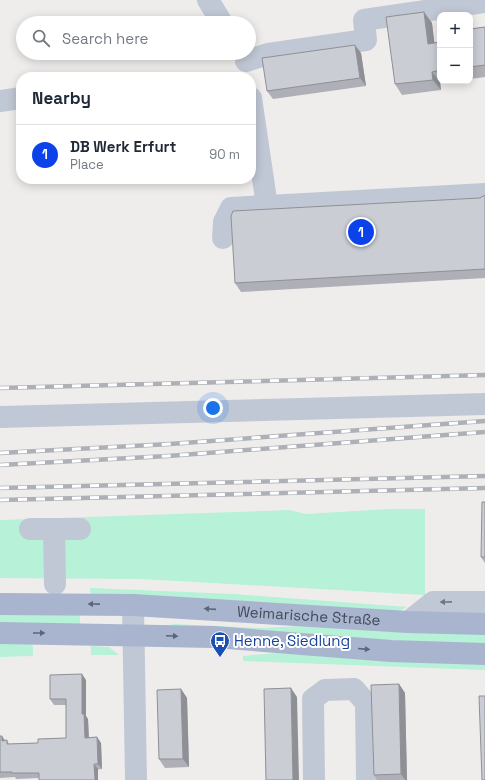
<!DOCTYPE html>
<meta charset="utf-8">
<style>
body{margin:0;font-family:"Space Grotesk",sans-serif;background:#f6f6f7;color:#1f2937}
.controls{position:absolute;right:12px;top:12px;display:grid;overflow:hidden;border-radius:8px;box-shadow:0 2px 10px #0003}
.controls button{width:36px;height:36px;display:grid;place-items:center;padding:0;border:0;border-bottom:1px solid #e0e1e3;background:#fff;color:#1f2937;font:20px sans-serif}
.you{position:absolute;left:213px;top:408px;width:14px;height:14px;margin:-10px;border:3px solid #fff;border-radius:50%;background:#1a73e8;box-shadow:0 0 0 6px #1a73e833}
.badge{display:grid;place-items:center;width:26px;height:26px;border-radius:50%;background:#0c42ea;color:#fff;font-size:13px;font-weight:700}
.pin{position:absolute;translate:-50% -50%;border:2px solid #fff;box-shadow:0 1px 4px #0006}
.list{margin:0;padding:0;list-style:none}
h2{display:flex;justify-content:space-between;align-items:center;height:52px;margin:0;padding:0 16px;font-size:17px}
h2 small{font-size:13px;font-weight:400;color:#747a83}
.list li{display:grid;grid-template-columns:26px 1fr auto;gap:12px;align-items:center;box-sizing:border-box;height:60px;padding:0 16px;border-top:1px solid #e0e1e3}
.list b{display:block;font-size:15px;white-space:nowrap}
.list p{margin:0;font-size:13px;white-space:nowrap;color:#747a83}
.list em{font-size:13px;font-style:normal;color:#747a83}
.icon{flex:none;width:22px;height:22px;fill:none;stroke:currentColor;stroke-width:2;stroke-linecap:round;stroke-linejoin:round}
.map{position:relative;flex:none;width:485px;height:780px;overflow:hidden}
.search{position:absolute;background:#fff;box-shadow:0 2px 10px #0003;left:16px;top:16px;width:240px;height:44px;display:flex;align-items:center;gap:10px;box-sizing:border-box;padding:0 14px;border-radius:22px;color:#747a83;font-size:15px}
.panel{position:absolute;background:#fff;box-shadow:0 2px 10px #0003;left:16px;top:72px;width:240px;height:112px;border-radius:16px}
.map>svg:first-child{display:block}
.green{fill:#b6f1d8}
.lines{fill:none;stroke-linecap:round;stroke-linejoin:round}
.minor{stroke:#c1c8d5;stroke-width:22}
.major{stroke:#a9b5ce;stroke-width:22}
.rail-casing{stroke:#aeb0b7;stroke-width:4.5}
.rail{stroke:#fff;stroke-width:3;stroke-dasharray:9;stroke-linecap:butt}
.wall{fill:#afb0b7}
.shaded-wall{fill:#8e9095}
.building{fill:#cbcdd5;stroke:#8e9095}
.oneway{fill:#6f7786}
.oneway2{fill:#5c6678}
.labels{text-anchor:middle;stroke-width:4;stroke-linejoin:round;paint-order:stroke}
.street-label{font-size:15px;fill:#434b5b;stroke:#fff}
.transit-label{font-size:15px;fill:#164399;stroke:#fff;text-anchor:start}
</style>
<div class="map">
<svg width="485" height="780" viewBox="0 0 485 780">
<rect width="100%" height="100%" fill="#efedec"/>
<!-- green -->
<g class="green">
<polygon points="389,509 425,509 425,595 141,579 0,578 0,520 289,510 306,514"/>
<polygon points="90,588 234,594 407,607 396,613 91,595"/>
<polygon points="80,613 80,624 0,625 0,614"/>
<polygon points="172,624 259,628 305,626 485,634 485,645 448,644 171,626"/>
<polygon points="27,642 33,646 33,656 0,657 0,643"/>
<polygon points="91,646 109,647 119,655 91,655"/>
<polygon points="276,653 485,663 485,670 243,661 243,656"/>
</g>
<g class="lines">
<!-- minor -->
<g class="minor">
<polyline points="208,0 222,23"/>
<polyline points="246,61 268,54 366,40 364,20 485,2"/>
<polyline points="251,98 267,206"/>
<polyline points="0,101 21,98"/>
<polyline points="223,238 224,222 231,208 485,194"/>
<polyline points="0,417 485,404"/>
<polyline points="30,529 80,529"/>
<polyline points="54,529 55,584"/>
<polyline points="133,605 136,780"/>
<polyline points="408,622 433,602 485,602"/>
<polyline points="314,780 313,699 325,690 354,689 366,703 367,780"/>
</g>
<!-- major -->
<g class="major">
<path id="s1" d="M 0,604 L 133,605 L 408,622 L 485,624"/>
<polyline points="0,633 214,637 391,651 485,654"/>
</g>
<!-- rail casing -->
<g class="rail-casing">
<g id="rail">
<polyline points="0,388 485,375"/>
<polyline points="0,453 170,444 485,421"/>
<polyline points="0,465 168,456 485,432"/>
<polyline points="0,488 485,476"/>
<polyline points="0,500 485,488"/>
</g>
</g>
<!-- rail -->
<use href="#rail" class="rail"/>
</g>
<!-- wall -->
<g class="wall">
<polygon points="424,12 432,23 434,43 440,42 440,81 450,81 440,82 441,90 402,95 395,84"/>
<polygon points="485,27 485,77 470,79 470,29"/>
<polygon points="361,53 366,86 273,99 267,91"/>
<polygon points="485,195 485,278 241,292 235,283 480,198"/>
<polygon points="485,502 485,563 481,557"/>
<polygon points="86,680 86,716 88,719 89,737 97,737 101,743 102,769 39,778 16,779 15,777 0,778 0,736 5,741 7,740 9,744 38,743 66,738 66,705 54,705 50,699"/>
<polygon points="399,684 405,693 407,780 377,780 374,775"/>
<polygon points="181,689 187,698 189,767 165,768 159,759"/>
</g>
<!-- shaded-wall -->
<g class="shaded-wall">
<polygon points="424,12 432,23 436,55 428,44"/>
<polygon points="355,45 361,53 366,86 360,78"/>
<polygon points="432,72 440,82 441,90 433,80"/>
<polygon points="82,674 86,680 86,716 88,719 89,743 85,738 82,714"/>
<polygon points="399,684 405,693 407,780 405,780 401,774"/>
<polygon points="291,688 297,697 299,780 293,780"/>
<polygon points="181,689 187,698 189,767 183,759"/>
<polygon points="2,736 6,742 2,741"/>
<polygon points="97,737 101,743 102,769 98,764"/>
<polygon points="94,764 98,769 98,780 95,780"/>
</g>
<!-- building -->
<g class="building">
<polygon points="424,12 428,44 440,42 440,70 432,72 433,80 395,84 386,17"/>
<polygon points="485,27 485,65 470,67 470,29"/>
<polygon points="355,45 360,78 267,91 262,58"/>
<polygon points="485,195 485,269 235,283 231,216 233,211 480,198"/>
<polygon points="482,502 485,502 485,557 481,557"/>
<polygon points="82,674 82,714 84,714 85,738 97,737 98,764 94,764 95,780 39,780 39,773 12,773 12,772 0,772 0,736 2,736 2,741 7,740 7,744 38,743 38,739 66,738 66,699 50,699 50,675"/>
<polygon points="399,684 401,774 374,775 371,685"/>
<polygon points="291,688 293,780 266,780 264,689"/>
<polygon points="181,689 183,759 159,759 157,690"/>
<polygon points="479,696 485,696 485,780 482,780"/>
</g>
<!-- one-way arrows -->
<defs><path id="oneway-solid" d="M-6-.8H1V-3.2L6.5 0L1 3.2V.8H-6Z"/></defs>
<use class="oneway" href="#oneway-solid" transform="translate(446 602) rotate(179)"/>
<g class="oneway2">
<use href="#oneway-solid" transform="translate(94 604) rotate(-179)"/>
<use href="#oneway-solid" transform="translate(210 609) rotate(-176)"/>
<use href="#oneway-solid" transform="translate(39 633)"/>
<use href="#oneway-solid" transform="translate(172 636) rotate(2)"/>
<use href="#oneway-solid" transform="translate(364 649) rotate(5)"/>
</g>
<!-- icons -->
<defs>
<g id="bus-pin" transform="scale(1)"><path d="M0 17L-7.5 6A9.5 9.5 0 1 1 7.5 6Z" fill="#1a4fb4" stroke="#fff"/><path d="M-5-6H5V4H4V6H2V4H-2V6H-4V4H-5ZM-3.5-4V0h7V-4ZM-3.5 1.2v1.5H-2V1.2ZM2 1.2v1.5H3.5V1.2Z" fill="#fff"/></g>
</defs>
<g fill-rule="evenodd">
<use href="#bus-pin" x="220" y="641"/>
</g>
<g class="labels">
<!-- street labels -->
<g class="street-label">
<text dy="5" stroke="none"><textPath href="#s1" startOffset="309">Weimarische Straße</textPath></text>
</g>
<!-- transit labels -->
<g class="transit-label">
<text x="234" y="646">Henne, Siedlung</text>
</g>
</g>
</svg>
<div class="controls">
<button>+</button>
<button>−</button>
</div>
<div class="you"></div>
<div class="pin badge" style="left:361px;top:232px">1</div>
<div class="search"><svg class="icon" aria-label="search" viewBox="0 0 24 24"><circle cx="10" cy="10" r="6"/><path d="M15 15l6 6"/></svg>Search here</div>
<section class="panel">
<h2>Nearby<small></small></h2>
<ul class="list">
<li><span class="badge">1</span><div><b>DB Werk Erfurt</b><p>Place</p></div><em>90 m</em></li>
</ul>
</section>
</div>
